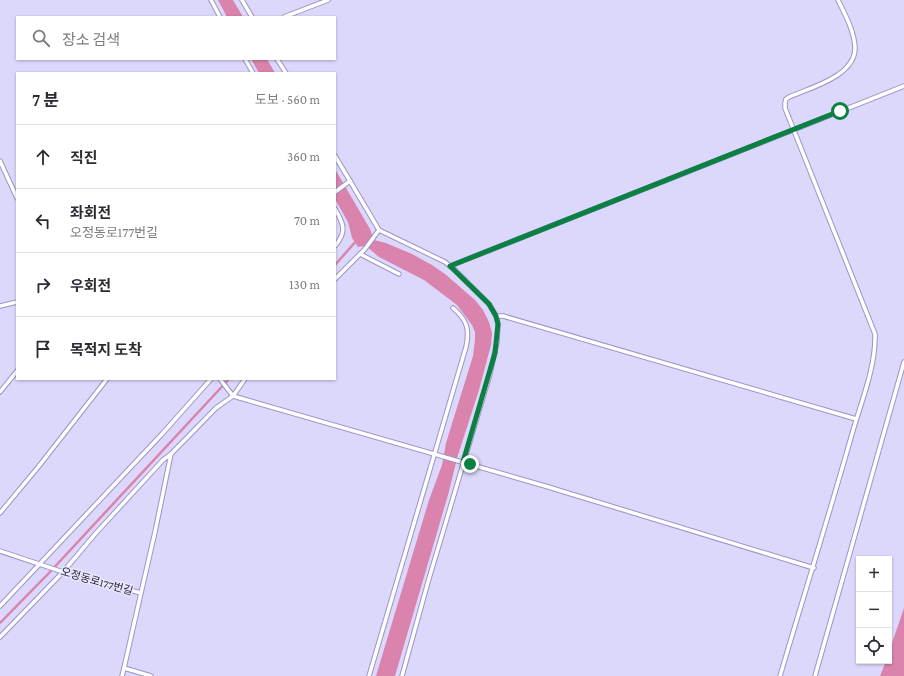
<!DOCTYPE html>
<html lang="ko">
<meta charset="utf-8">
<style>
body{margin:0;font-family:"Crimson Pro","Noto Sans KR",serif;background:#f2f2f3;color:#2b2b33}
.controls{position:absolute;right:12px;bottom:12px;display:grid;overflow:hidden;border-radius:0px;box-shadow:0 1px 3px #0004}
.controls button{width:36px;height:36px;display:grid;place-items:center;padding:0;border:0;border-bottom:1px solid #e1e1e2;background:#fff;color:#2b2b33;font:20px sans-serif}
.stop{position:absolute;width:12px;height:12px;margin:-9px;border:3px solid #0b8043;border-radius:50%;background:#fff}
.stop.end{background:#0b8043;border-color:#fff;box-shadow:0 1px 4px #0008}
.list{margin:0;padding:0;list-style:none}
h2{display:flex;justify-content:space-between;align-items:center;height:52px;margin:0;padding:0 16px;font-size:17px}
h2 small{font-size:13px;font-weight:400;color:#7c7c81}
.list li{display:grid;grid-template-columns:26px 1fr auto;gap:12px;align-items:center;box-sizing:border-box;height:64px;padding:0 16px;border-top:1px solid #e1e1e2}
.list b{display:block;font-size:15px;white-space:nowrap}
.list p{margin:0;font-size:13px;white-space:nowrap;color:#7c7c81}
.list em{font-size:13px;font-style:normal;color:#7c7c81}
.icon{flex:none;width:22px;height:22px;fill:none;stroke:currentColor;stroke-width:2;stroke-linecap:round;stroke-linejoin:round}
.map{position:relative;flex:none;width:904px;height:676px;overflow:hidden}
.search{position:absolute;background:#fff;box-shadow:0 1px 3px #0004;left:16px;top:16px;width:320px;height:44px;display:flex;align-items:center;gap:10px;box-sizing:border-box;padding:0 14px;border-radius:0px;color:#7c7c81;font-size:15px}
.panel{position:absolute;background:#fff;box-shadow:0 1px 3px #0004;left:16px;top:72px;width:320px;height:308px;border-radius:0px}
.map>svg:first-child{display:block}
.water{fill:#da83ac}
.lines{fill:none;stroke-linecap:round;stroke-linejoin:round}
.stream{stroke:#da83ac;stroke-width:2.5}
.service-casing{stroke:#9a93c9;stroke-width:5.5}
.service{stroke:#fff;stroke-width:3.5}
.route{stroke:#0b8043;stroke-width:5}
.labels{text-anchor:middle;stroke-width:3;stroke-linejoin:round;paint-order:stroke}
.street-label{font-size:11px;fill:#252137;stroke:#e9e7fe}
</style>
<div class="map">
<svg width="904" height="676" viewBox="0 0 904 676">
<rect width="100%" height="100%" fill="#dcd8fb"/>
<!-- water -->
<g class="water">
<polygon points="218,0 233,0 243,17 227,17"/>
<polygon points="251,59 267,59 275,73 259,73"/>
<polygon points="335,169 370,229 374,240 386,243 412,254 432,265 445,274 475,300 483,310 489,322 492,333 491,345 479,390 458,455 448,495 395,676 376,676 429,500 442,465 446,443 473,356 475,340 475,332 472,325 457,305 424,280 379,257 366,246 358,247 352,238 348,222 335,199"/>
<polygon points="904,608 904,676 880,676 886,661 889,661 889,652"/>
</g>
<g class="lines">
<!-- stream -->
<g class="stream">
<polyline points="335,265 357,240"/>
<polyline points="0,623 49,573 229,379"/>
</g>
<!-- service casing -->
<g class="service-casing">
<g id="service">
<polyline points="211,0 220,17"/>
<polyline points="242,0 252,17"/>
<polyline points="284,17 328,0"/>
<polyline points="245,59 253,73"/>
<polyline points="277,59 286,73"/>
<polyline points="335,156 350,181"/>
<polyline points="0,161 17,198"/>
<polyline points="335,192 350,181 379,230 445,262 455,270 489,304 496,316 498,324 497,342 490,374 428,582 402,676"/>
<path d="M 335,209 C 344,224 347,232 335,246"/>
<polyline points="360,254 399,274"/>
<polyline points="450,266 904,86"/>
<polyline points="335,279 365,249 379,230"/>
<polyline points="0,306 17,302"/>
<polyline points="496,316 503,316 856,419"/>
<polyline points="220,379 233,396 545,486 814,568"/>
<polyline points="0,392 17,371"/>
<polyline points="0,513 39,466 107,379"/>
<polyline points="0,551 63,572 141,593 124,668 151,676"/>
<polyline points="141,593 155,532 171,454 216,408 233,396 245,379"/>
<polyline points="0,606 162,434 211,379"/>
<polyline points="0,637 63,572 96,533 163,460 171,454"/>
<polyline points="122,676 124,668"/>
<path d="M 369,676 L 466,347 C 470,329 467,320 453,308"/>
<path d="M 780,676 C 804,595 829,515 852,434 C 861,402 876,367 875,334 L 785,108 L 785,103 L 786,99 L 789,97 C 810,88 856,76 855,47 C 854,31 845,14 838,0"/>
<polyline points="815,676 904,362"/>
</g>
</g>
<!-- service -->
<use href="#service" class="service"/>
</g>
<g class="lines">
<!-- route -->
<polyline class="route" points="470,464 463,462 495,353 498,324 496,316 489,304 450,266 840,111"/>
</g>
<g class="labels">
<!-- street labels -->
<g class="street-label">
<text transform="translate(97 581) rotate(16)" y="4">오정동로177번길</text>
</g>
</g>
</svg>
<div class="controls">
<button>+</button>
<button>−</button>
<button><svg class="icon" aria-label="locate" viewBox="0 0 24 24"><circle cx="12" cy="12" r="6"/><path d="M12 2v4M12 18v4M2 12h4M18 12h4"/></svg></button>
</div>
<div class="stop" style="left:840px;top:111px"></div>
<div class="stop end" style="left:470px;top:464px"></div>
<div class="search"><svg class="icon" aria-label="search" viewBox="0 0 24 24"><circle cx="10" cy="10" r="6"/><path d="M15 15l6 6"/></svg>장소 검색</div>
<section class="panel">
<h2>7 분<small>도보 · 560 m</small></h2>
<ul class="list">
<li><svg class="icon" aria-label="ahead" viewBox="0 0 24 24"><path d="M12 20V5M6 11l6-6 6 6"/></svg><div><b>직진</b></div><em>360 m</em></li>
<li><svg class="icon" aria-label="left" viewBox="0 0 24 24"><path d="M17 20v-9H6M10 6l-5 5 5 5"/></svg><div><b>좌회전</b><p>오정동로177번길</p></div><em>70 m</em></li>
<li><svg class="icon" aria-label="right" viewBox="0 0 24 24"><path d="M7 20v-9h11M14 6l5 5-5 5"/></svg><div><b>우회전</b></div><em>130 m</em></li>
<li><svg class="icon" aria-label="arrive" viewBox="0 0 24 24"><path d="M6 21V4h12l-3 4 3 4H6"/></svg><div><b>목적지 도착</b></div></li>
</ul>
</section>
</div>
